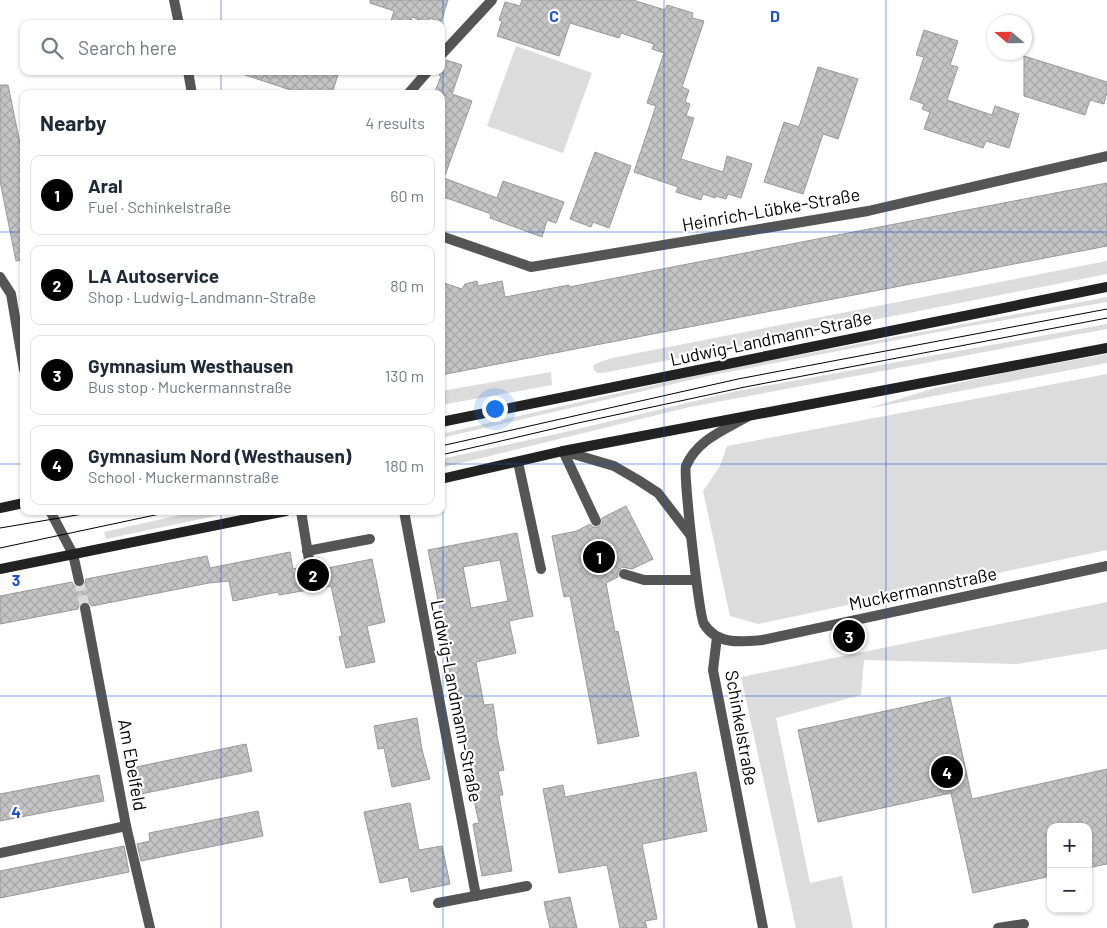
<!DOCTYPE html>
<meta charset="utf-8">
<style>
body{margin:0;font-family:Barlow,sans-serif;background:#f2f2f3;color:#1f2937}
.controls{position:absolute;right:15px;bottom:15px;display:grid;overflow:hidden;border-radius:10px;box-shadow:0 1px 4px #0004}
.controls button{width:45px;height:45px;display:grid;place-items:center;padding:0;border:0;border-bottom:1px solid #e0e1e3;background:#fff;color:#1f2937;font:25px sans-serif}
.compass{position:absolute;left:987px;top:15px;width:45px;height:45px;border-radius:50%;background:#fff;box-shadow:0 1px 4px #0004;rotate:290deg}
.you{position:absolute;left:494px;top:408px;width:18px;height:18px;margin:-12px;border:4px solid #fff;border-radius:50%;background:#1a73e8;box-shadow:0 0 0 8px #1a73e833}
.badge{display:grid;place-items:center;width:32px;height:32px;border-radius:50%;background:#000;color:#fff;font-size:16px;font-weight:700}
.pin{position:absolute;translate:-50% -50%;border:2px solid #fff;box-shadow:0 1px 5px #0006}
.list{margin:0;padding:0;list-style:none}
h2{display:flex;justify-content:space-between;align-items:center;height:65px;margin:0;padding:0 20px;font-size:21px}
h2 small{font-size:16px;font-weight:400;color:#747a83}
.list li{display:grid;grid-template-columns:32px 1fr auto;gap:15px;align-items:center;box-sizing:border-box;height:80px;margin:0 10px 10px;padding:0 10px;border:1px solid #e0e1e3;border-radius:10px}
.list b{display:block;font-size:19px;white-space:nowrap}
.list p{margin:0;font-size:16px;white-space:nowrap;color:#747a83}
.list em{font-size:16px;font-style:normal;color:#747a83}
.icon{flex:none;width:28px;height:28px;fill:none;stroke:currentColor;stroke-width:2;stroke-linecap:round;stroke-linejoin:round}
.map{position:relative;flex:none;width:1107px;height:928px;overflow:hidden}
.search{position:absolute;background:#fff;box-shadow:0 1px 4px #0004;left:20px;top:20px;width:425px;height:55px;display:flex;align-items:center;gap:12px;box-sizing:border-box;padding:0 18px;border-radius:10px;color:#747a83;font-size:19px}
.panel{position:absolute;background:#fff;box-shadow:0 1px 4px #0004;left:20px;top:90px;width:425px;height:425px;border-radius:10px}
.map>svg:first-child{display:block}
.green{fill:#dcdcdc}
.building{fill:url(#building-cross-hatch);stroke:#999;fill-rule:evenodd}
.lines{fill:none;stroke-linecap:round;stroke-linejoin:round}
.minor-tunnel{stroke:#d9d9d9;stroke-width:10;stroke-dasharray:10 5;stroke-linecap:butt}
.service{stroke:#555;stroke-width:10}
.minor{stroke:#555;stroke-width:10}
.secondary{stroke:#222;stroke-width:10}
.tram{stroke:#000;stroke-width:1}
.grid{fill:none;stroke:#1d4ed8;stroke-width:1;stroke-opacity:0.55}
.labels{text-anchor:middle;stroke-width:4.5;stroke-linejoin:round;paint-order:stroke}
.street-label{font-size:18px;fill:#000;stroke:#fff}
.grid-label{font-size:16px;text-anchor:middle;font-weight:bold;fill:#1d4ed8;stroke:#fff;stroke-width:4.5;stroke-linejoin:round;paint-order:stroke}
</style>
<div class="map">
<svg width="1107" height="928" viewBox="0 0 1107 928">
<defs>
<pattern id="building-cross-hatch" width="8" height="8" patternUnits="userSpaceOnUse" patternTransform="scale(1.25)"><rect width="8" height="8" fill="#c4c4c4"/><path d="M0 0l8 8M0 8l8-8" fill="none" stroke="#a7a7a7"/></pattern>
</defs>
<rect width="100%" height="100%" fill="#fff"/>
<!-- green -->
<g class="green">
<polygon points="516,46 592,73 563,153 487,126"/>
<polygon points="1107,261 1107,274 603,373 597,373 594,370 593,366 597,363 612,358"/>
<polygon points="1107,297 1107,302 965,327 712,375 441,438 441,434 714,371"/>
<polygon points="1107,324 1107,329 690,407 441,468 441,459 565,432 737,391"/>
<polygon points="1107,354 1107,363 866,409 935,388 1008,372"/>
<polygon points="551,372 552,385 441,405 441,391"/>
<polygon points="1107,374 1107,550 758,624 730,616 703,491 720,466 727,446"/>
<polygon points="198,511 239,511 106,539 104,532"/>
<polygon points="1107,602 1107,649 1017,664 864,660 861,695 776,718 810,883 842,876 853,928 796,928 741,677"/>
</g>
<!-- building -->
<g class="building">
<polygon points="370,0 448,0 441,22 430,18 428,23 412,17 410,24 390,24 394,11 370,3"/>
<polygon points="522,0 633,0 665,10 667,5 693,13 692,18 704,21 682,87 689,90 685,102 690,104 686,116 694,118 681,159 723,172 727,156 752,164 741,198 728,194 726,199 716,196 715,198 703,194 701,200 676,192 678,187 634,172 656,106 647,103 664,53 652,49 654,44 621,33 619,38 570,23 559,56 497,36 502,21 499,20 505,2 520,6"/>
<polygon points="924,30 958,41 950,65 958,67 947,100 992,115 995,106 1019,114 1009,148 986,141 983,148 924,129 930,112 922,109 924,104 910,99 924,57 916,55"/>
<polygon points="1024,56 1107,82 1107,92 1104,104 1090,100 1085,115 1024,96"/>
<polygon points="446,60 462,65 452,94 472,101 444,178 497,198 503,181 564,202 556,223 547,220 542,237 490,218 491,214 441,196 441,94 434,94 441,76 439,75 444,61"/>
<polygon points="818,67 858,79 838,139 823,134 803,194 764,182 784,122 799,127"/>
<polygon points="245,71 339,71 332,94 303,94 245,75"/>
<polygon points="0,85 8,85 24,163 24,260 16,261 0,181"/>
<polygon points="595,152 631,166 609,228 593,222 591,227 570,219"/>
<polygon points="1107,183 1107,246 441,375 441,282 462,289 465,284 477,281 478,286 502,281 505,297 569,285 569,287"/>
<polygon points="626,506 653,559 632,569 622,567 618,572 618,577 606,583 615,632 618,631 639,736 598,744 570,596 564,597 552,536 577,531 590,524 593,527 598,527 602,524 602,518"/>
<path d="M 517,533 L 533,616 L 509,621 L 516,653 L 476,662 L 484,705 L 493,704 L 497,730 L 496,731 L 504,770 L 498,771 L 503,795 L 499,795 L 512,871 L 482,876 L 473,824 L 479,823 L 465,759 L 455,698 L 440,625 L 443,625 L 428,550 ZM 500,560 L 508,601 L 471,608 L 463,567 Z"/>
<polygon points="290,552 293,569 303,567 305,571 311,573 315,571 317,565 318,570 372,559 385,622 367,626 375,662 346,668 339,637 342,636 331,586 279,595 278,592 233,601 229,581 209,583 92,606 88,602 83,601 79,605 78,609 0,624 0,596 72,582 74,586 80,588 84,586 86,579 207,556 210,568"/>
<polygon points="950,697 972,799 1107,769 1107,864 1088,868 1088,827 1051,827 1051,876 973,893 951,793 818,822 798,730"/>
<polygon points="417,718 422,750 430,779 392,787 384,748 378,749 374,726"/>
<polygon points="246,744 252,771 141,794 136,767"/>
<polygon points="696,772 707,831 642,844 657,919 645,921 647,928 620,928 607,865 559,873 543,789 563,785 565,797"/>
<polygon points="99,775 104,801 0,821 0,794"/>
<polygon points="410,803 419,850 442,846 450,884 411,892 408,877 380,883 364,812"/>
<polygon points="258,811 263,836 141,861 137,844 150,841 149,833"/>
<polygon points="124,846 129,872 0,898 0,871"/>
<polygon points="570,897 577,928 550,928 544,902"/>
</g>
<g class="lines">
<!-- minor-tunnel -->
<polyline class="minor-tunnel" points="79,581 85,608"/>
<!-- service -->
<g class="service">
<polyline points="563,451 596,521"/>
<polyline points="518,462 541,569"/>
<polyline points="301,511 310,566"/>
<polyline points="307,551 370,539"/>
<polyline points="624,574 644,580 696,580"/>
<polyline points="438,903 527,886"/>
<polyline points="998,928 1024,924"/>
</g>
<!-- minor -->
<g class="minor">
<polyline points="174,0 179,24"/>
<polyline points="441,55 492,0"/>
<polyline points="188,71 192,94"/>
<polyline points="408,94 428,71"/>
<polyline points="441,236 531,267 868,211 1107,156"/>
<polyline points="0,277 11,294 24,370"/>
<path d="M 747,417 C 724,430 697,440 686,466 C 683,473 699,615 704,624 C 717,645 741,642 762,640 L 1107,566"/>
<polyline points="563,451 614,466 638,480 658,493 691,536"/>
<polyline points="50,511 73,554 79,581"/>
<polyline points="404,511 476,896"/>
<polyline points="85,608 126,826 150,928"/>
<polyline points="717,637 713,670 763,928"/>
<polyline points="0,853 126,826"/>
</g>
<!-- secondary -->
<g class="secondary">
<polyline points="441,422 1107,287"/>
<polyline points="441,479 563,451 1107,348"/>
<polyline points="0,508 24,503"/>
<polyline points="0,569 286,511"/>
</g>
<!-- tram -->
<g class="tram">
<polyline points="441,446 738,379 1107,309"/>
<polyline points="441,455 578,423 745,387 1107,318"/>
<polyline points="0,528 101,511"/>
<polyline points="0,548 174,511"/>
</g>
</g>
<!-- grid -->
<path class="grid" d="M 221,0 L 221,24M 443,0 L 443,928M 664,0 L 664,928M 886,0 L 886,928M 221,71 L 221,94M 0,232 L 24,232M 441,232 L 1107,232M 0,464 L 24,464M 441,464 L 1107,464M 221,511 L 221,928M 0,696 L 1107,696"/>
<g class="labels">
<!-- street labels -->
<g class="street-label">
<text transform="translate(771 210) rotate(-10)" y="6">Heinrich-Lübke-Straße</text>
<text transform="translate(771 339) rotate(-12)" y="6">Ludwig-Landmann-Straße</text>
<text transform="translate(923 589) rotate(-12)" y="6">Muckermannstraße</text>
<text transform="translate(456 701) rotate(79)" y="6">Ludwig-Landmann-Straße</text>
<text transform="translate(741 728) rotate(80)" y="6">Schinkelstraße</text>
<text transform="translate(132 765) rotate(80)" y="6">Am Ebelfeld</text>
</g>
</g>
<g class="grid-label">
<text x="554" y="22">C</text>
<text x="775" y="22">D</text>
<text x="16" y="586">3</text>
<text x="16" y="818">4</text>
</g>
</svg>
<div class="controls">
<button>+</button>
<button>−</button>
</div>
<svg class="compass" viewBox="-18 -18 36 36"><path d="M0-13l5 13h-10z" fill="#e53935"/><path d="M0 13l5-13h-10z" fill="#747a83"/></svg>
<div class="you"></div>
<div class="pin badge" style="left:599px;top:557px">1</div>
<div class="pin badge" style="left:313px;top:575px">2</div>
<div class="pin badge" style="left:849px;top:636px">3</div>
<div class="pin badge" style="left:947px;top:772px">4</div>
<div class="search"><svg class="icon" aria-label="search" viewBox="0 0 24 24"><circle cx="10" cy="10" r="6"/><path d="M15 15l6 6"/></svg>Search here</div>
<section class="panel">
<h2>Nearby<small>4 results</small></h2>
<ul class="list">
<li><span class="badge">1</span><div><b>Aral</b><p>Fuel · Schinkelstraße</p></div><em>60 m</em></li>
<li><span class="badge">2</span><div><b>LA Autoservice</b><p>Shop · Ludwig-Landmann-Straße</p></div><em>80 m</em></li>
<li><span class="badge">3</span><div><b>Gymnasium Westhausen</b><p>Bus stop · Muckermannstraße</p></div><em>130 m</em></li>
<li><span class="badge">4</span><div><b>Gymnasium Nord (Westhausen)</b><p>School · Muckermannstraße</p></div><em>180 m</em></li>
</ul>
</section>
</div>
